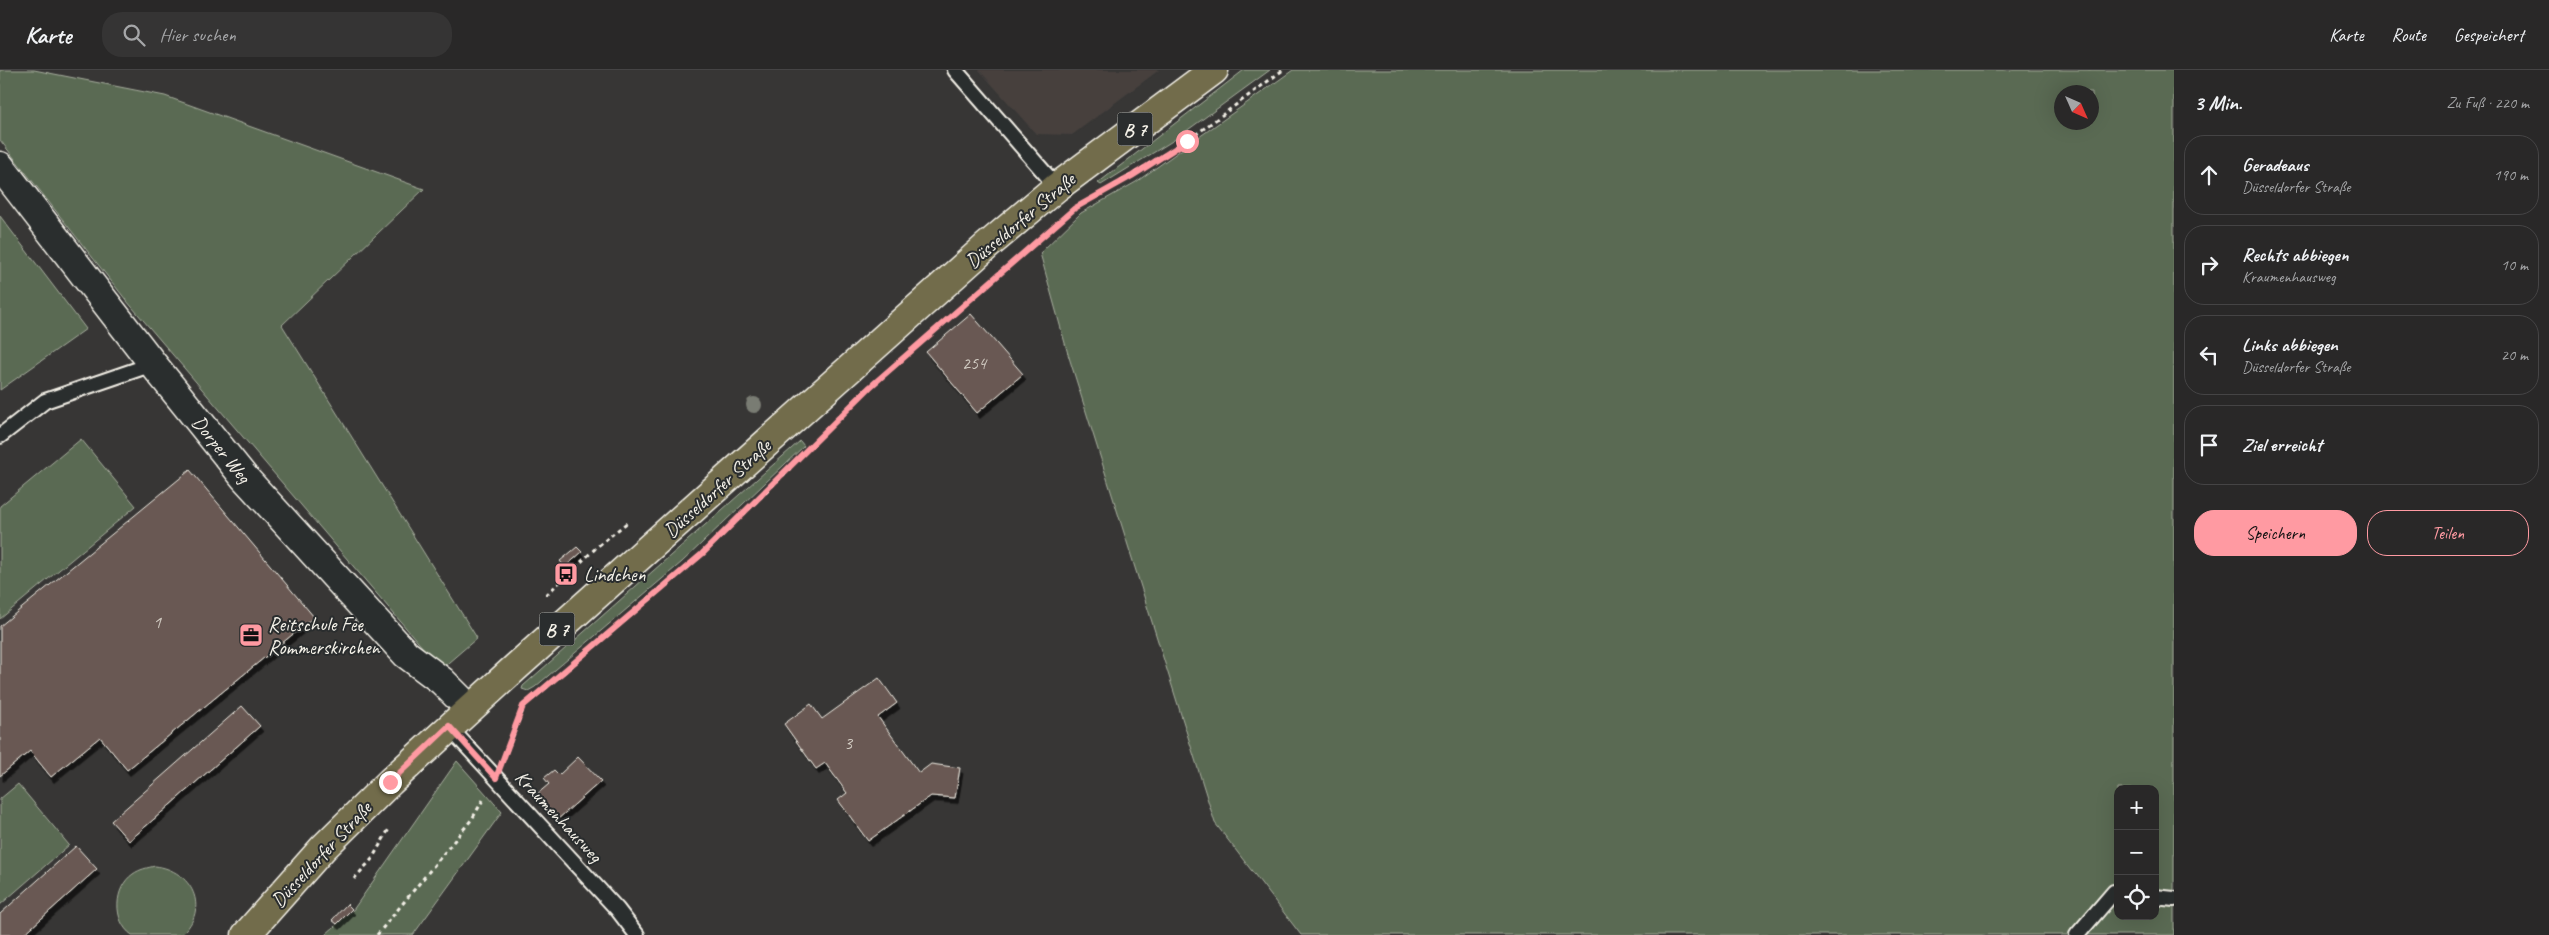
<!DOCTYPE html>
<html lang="de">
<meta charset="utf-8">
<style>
body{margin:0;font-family:Caveat,sans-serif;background:#353434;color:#f1f3f6}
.controls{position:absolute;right:15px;bottom:15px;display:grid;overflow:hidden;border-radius:10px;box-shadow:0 5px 20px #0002}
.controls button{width:45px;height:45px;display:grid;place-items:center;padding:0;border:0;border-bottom:1px solid #454445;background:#292828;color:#f1f3f6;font:25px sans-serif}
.compass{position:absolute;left:2054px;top:15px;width:45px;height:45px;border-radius:50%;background:#292828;box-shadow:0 5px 20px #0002;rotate:135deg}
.stop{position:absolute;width:15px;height:15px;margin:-11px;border:4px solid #ff9aa2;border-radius:50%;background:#fff}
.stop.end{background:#ff9aa2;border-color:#fff;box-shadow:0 1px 5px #0008}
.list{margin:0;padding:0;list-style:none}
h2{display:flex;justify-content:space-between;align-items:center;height:65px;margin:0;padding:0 20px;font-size:21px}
h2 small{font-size:16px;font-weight:400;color:#a5a6a8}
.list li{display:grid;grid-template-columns:32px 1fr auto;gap:15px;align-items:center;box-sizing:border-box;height:80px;margin:0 10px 10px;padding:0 10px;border:1px solid #454445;border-radius:20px}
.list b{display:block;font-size:19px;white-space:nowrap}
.list p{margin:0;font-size:16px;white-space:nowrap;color:#a5a6a8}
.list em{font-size:16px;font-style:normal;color:#a5a6a8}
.actions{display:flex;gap:10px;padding:15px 20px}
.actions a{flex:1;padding:11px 0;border:1px solid #ff9aa2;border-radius:20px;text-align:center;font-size:18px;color:#ff9aa2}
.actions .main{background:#ff9aa2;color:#111}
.icon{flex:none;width:28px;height:28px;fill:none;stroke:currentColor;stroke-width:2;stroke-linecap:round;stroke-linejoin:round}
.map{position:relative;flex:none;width:2174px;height:865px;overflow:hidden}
header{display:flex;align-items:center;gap:30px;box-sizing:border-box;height:70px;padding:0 25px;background:#292828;border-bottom:1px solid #454445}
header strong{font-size:24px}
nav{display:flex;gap:28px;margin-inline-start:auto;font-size:18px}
.search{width:350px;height:45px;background:#353434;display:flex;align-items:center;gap:12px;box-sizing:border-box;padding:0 18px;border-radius:20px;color:#a5a6a8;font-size:19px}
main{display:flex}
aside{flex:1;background:#292828}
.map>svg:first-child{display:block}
.built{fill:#46403e}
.green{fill:#5a6a53;stroke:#a7ae9e;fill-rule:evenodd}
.building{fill:#695852;stroke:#f4f1e8;filter:url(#shadow)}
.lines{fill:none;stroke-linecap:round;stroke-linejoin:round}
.service-casing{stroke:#f4f1e8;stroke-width:18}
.minor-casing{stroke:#f4f1e8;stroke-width:31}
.primary-casing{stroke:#f4f1e8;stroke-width:31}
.path{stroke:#f4f1e8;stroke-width:3;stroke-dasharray:4 4;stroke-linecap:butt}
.service{stroke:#2a2d2e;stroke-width:14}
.minor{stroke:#2a2d2e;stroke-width:28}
.primary{stroke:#726c4b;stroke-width:28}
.tree{fill:#797b73}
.route{stroke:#ff9aa2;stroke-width:6}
.labels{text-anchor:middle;stroke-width:4;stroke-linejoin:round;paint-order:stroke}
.number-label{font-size:18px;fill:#d1cbc2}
.shield{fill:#2a2d2e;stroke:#b7b6b0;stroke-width:1}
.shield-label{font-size:19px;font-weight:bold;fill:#f4f1e8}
.street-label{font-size:20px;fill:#f4f1e8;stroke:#2a2d2e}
.poi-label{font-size:20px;fill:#f4f1e8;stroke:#2a2d2e;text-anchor:start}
</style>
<header>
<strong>Karte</strong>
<div class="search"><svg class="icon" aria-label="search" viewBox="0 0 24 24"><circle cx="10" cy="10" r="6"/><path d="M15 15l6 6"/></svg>Hier suchen</div>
<nav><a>Karte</a><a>Route</a><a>Gespeichert</a></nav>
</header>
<main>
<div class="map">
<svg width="2174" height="865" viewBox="0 0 2174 865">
<defs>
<filter id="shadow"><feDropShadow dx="3" dy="5.5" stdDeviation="0" flood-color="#0009"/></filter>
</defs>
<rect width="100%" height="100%" fill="#373635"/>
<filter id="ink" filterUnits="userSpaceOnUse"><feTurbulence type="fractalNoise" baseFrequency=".02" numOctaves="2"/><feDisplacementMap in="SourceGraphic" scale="10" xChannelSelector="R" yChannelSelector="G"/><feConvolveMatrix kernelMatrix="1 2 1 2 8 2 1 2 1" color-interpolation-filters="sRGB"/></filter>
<g filter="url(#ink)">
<!-- built -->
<polygon class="built" points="979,0 1159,0 1072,65 1036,64"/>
<!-- green -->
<g class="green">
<polygon points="0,0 34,0 165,26 424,119 282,255 477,568 441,599 126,230 0,70"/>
<polygon points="1244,0 1270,0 1174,70 1101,115 1098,113"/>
<path d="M 1293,0 L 2174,0 L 2174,865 L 1301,865 L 1215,753 L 1068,284 L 1040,183 L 1081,143 L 1136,112 ZM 2062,22 L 2092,22 L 2092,52 L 2062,52 ZM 2118,719 L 2155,719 L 2155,846 L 2118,846 Z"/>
<polygon points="0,146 86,259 0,320"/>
<polygon points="81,369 136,436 0,549 0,436"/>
<polygon points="800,371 804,376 682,492 535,617 528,621 522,619 523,616"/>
<polygon points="457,691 502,742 413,865 325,865 353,840"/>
<polygon points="18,714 69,775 0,835 0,729"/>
<path d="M 155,796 C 192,800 211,839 181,865 L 132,865 C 112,851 114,817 133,804 C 140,799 147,798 155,796 Z"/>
</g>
<!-- building -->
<g class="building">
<polygon points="971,244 1023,304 977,343 926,282"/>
<polygon points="190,400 314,547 127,700 100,667 51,707 30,681 0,706 0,556"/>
<polygon points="577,477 582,482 565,497 560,491"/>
<polygon points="879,608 897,633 878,647 919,703 931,694 960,698 955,728 931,726 868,771 838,730 847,723 825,693 816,699 784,654 811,634 822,649"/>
<polygon points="242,636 260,656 129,771 111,751"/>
<polygon points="578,687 601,711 557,750 536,725 549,714 544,708 554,700 559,705"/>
<polygon points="76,776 97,799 23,865 0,865 0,844"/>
<polygon points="347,834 352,839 337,854 332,850"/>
</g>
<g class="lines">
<!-- service casing -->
<g class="service-casing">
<g id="service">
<polyline points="955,0 1057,117"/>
<polyline points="0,366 45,331 153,294"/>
<polyline points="449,657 617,839 637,865"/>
<polyline points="2155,827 2174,829"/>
<polyline points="2077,865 2114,822 2118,822"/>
</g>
</g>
<!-- minor casing -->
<g class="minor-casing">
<polyline id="minor" points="0,96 153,294 244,407 406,584 442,611 469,638"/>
</g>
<!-- primary casing -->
<g class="primary-casing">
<polyline id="primary" points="246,865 323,778 390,712 516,597 988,175 1057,117 1214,0"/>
</g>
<!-- path -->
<g class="path">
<polyline points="1114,116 1187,71 1283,0"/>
<polyline points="546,525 598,476 629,451"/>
<polyline points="532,629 702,484 790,398"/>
<polyline points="506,682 525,634"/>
<polyline points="354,809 372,789 389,759"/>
<polyline points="377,865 472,749 483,730"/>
</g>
<!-- service -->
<use href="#service" class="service"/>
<!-- minor -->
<use href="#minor" class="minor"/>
<!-- primary -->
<use href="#primary" class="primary"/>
</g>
<!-- trees -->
<circle class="tree" cx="754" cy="335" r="8"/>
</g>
<g class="lines" filter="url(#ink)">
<!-- route -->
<polyline class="route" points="390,712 449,656 496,708 523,636 702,484 870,317 1075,138 1132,106 1187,71"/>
</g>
<!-- icons -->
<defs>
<g id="bus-square" transform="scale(1.25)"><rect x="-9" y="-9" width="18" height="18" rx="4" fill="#ff9aa2" stroke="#2a2d2e"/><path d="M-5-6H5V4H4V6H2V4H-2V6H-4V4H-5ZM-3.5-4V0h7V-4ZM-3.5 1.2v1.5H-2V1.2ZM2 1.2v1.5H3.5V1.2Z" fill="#111"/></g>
<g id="office-square" transform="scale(1.25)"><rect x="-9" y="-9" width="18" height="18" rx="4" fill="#ff9aa2" stroke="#2a2d2e"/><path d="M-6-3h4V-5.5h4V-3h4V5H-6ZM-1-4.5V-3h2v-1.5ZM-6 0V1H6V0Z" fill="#111"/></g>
</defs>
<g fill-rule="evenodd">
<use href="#bus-square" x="566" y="504"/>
<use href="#office-square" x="251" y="565"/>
</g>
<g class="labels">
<!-- number labels -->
<g class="number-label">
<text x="974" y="299">254</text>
<text x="157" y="558">1</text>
<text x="848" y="679">3</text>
</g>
<!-- shield labels -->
<g class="shield">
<rect x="1117.5" y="42.5" width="35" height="33" rx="4"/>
<rect x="539.5" y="542.5" width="35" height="33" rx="4"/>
</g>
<g class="shield-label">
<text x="1135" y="66">B 7</text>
<text x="557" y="566">B 7</text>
</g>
<!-- street labels -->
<g class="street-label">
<text transform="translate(1020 150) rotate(-40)" y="7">Düsseldorfer Straße</text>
<text transform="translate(222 379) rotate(51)" y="7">Dorper Weg</text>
<text transform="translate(717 418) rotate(-42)" y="7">Düsseldorfer Straße</text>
<text transform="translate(559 746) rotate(47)" y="7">Kraumenhausweg</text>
<text transform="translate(321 784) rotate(-47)" y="7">Düsseldorfer Straße</text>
</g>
<!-- poi labels -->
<g class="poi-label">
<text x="584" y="511">Lindchen</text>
<text x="268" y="561">Reitschule Fee<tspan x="268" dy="23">Rommerskirchen</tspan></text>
</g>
</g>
</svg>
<div class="controls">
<button>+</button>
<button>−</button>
<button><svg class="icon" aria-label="locate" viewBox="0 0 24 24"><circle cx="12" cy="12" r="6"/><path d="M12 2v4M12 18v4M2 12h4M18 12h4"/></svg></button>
</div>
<svg class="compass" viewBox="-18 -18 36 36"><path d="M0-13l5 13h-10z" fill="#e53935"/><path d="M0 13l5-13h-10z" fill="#a5a6a8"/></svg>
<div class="stop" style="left:1187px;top:71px"></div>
<div class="stop end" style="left:390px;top:712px"></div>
</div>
<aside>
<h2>3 Min.<small>Zu Fuß · 220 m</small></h2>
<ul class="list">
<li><svg class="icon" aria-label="ahead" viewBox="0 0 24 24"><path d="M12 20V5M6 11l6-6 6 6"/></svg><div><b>Geradeaus</b><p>Düsseldorfer Straße</p></div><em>190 m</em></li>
<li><svg class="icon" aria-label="right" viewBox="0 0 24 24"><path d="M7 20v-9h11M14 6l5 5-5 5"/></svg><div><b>Rechts abbiegen</b><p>Kraumenhausweg</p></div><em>10 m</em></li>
<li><svg class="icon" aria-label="left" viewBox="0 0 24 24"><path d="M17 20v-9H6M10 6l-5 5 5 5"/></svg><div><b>Links abbiegen</b><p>Düsseldorfer Straße</p></div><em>20 m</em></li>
<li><svg class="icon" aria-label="arrive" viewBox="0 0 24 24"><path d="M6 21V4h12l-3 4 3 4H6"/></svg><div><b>Ziel erreicht</b></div></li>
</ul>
<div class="actions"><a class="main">Speichern</a><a>Teilen</a></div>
</aside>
</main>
